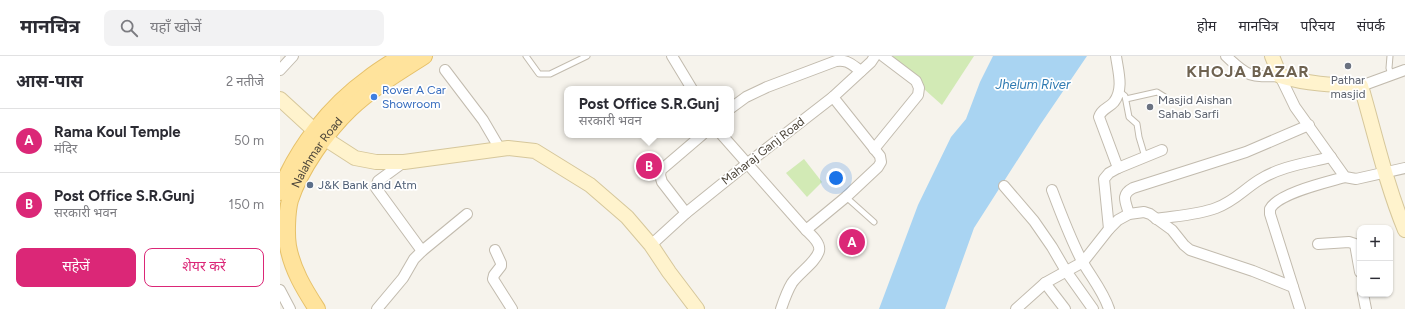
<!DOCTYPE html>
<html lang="hi">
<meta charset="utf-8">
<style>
body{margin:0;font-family:Figtree,"Noto Sans Devanagari",sans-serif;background:#f2f2f3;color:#2b2b33}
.controls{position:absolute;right:12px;bottom:12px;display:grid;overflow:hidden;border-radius:8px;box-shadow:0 1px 3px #0004}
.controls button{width:36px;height:36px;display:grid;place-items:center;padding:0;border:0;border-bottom:1px solid #e1e1e2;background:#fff;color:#2b2b33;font:20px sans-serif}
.you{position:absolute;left:556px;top:122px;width:14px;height:14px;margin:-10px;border:3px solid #fff;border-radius:50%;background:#1a73e8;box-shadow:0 0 0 6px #1a73e833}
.badge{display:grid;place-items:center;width:26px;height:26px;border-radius:50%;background:#db2777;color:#fff;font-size:13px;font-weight:700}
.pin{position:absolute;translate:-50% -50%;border:2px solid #fff;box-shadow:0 1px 4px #0006}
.popup{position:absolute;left:284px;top:30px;width:170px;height:52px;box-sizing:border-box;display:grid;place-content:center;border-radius:8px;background:#fff;filter:drop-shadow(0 1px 3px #0005);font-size:13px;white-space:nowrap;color:#7c7c81}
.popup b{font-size:15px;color:#2b2b33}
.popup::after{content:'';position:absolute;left:50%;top:100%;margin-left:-8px;border:8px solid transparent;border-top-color:#fff}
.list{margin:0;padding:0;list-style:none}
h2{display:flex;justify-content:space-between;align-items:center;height:52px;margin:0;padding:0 16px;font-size:17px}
h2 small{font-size:13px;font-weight:400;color:#7c7c81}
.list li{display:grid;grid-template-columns:26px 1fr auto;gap:12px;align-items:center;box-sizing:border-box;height:64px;padding:0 16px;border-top:1px solid #e1e1e2}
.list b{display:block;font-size:15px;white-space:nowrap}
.list p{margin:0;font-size:13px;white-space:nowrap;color:#7c7c81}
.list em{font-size:13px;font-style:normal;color:#7c7c81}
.actions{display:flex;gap:8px;padding:12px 16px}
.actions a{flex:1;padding:9px 0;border:1px solid #db2777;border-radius:8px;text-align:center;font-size:14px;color:#db2777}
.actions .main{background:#db2777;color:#fff}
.icon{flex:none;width:22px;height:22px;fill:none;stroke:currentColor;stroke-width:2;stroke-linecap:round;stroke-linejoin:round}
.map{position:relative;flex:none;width:1125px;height:253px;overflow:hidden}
header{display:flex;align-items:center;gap:24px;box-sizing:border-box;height:56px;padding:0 20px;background:#fff;border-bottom:1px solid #e1e1e2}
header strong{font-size:19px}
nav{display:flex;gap:22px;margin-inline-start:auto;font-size:14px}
.search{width:280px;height:36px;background:#f2f2f3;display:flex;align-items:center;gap:10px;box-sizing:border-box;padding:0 14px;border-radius:8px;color:#7c7c81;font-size:15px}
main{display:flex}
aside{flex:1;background:#fff}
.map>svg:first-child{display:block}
.green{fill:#d2eab5}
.water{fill:#a9d4f2}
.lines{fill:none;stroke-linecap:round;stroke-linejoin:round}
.lane-casing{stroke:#c2bbae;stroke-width:7}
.street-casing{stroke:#c2bbae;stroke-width:12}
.secondary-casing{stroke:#d6c79b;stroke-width:16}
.primary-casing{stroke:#e6c16a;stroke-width:18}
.lane{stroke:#fff;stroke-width:5}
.street{stroke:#fff;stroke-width:10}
.secondary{stroke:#fff3cd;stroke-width:14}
.primary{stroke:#ffe39c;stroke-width:16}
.worship-dot{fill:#6b7280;stroke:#fff;stroke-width:1.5}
.shop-dot{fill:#3f7fe0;stroke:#fff;stroke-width:1.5}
.service-dot{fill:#5c6f8a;stroke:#fff;stroke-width:1.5}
.labels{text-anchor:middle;stroke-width:3.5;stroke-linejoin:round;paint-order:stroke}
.worship-label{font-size:12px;fill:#5b616d;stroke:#fff}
.shop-label{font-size:12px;fill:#366cbe;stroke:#fff;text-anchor:start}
.street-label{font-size:12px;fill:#4b4439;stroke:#fff}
.service-label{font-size:12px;fill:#4e5e75;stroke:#fff;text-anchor:start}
.water-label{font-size:13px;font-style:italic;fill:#2e7ab2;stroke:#fff}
.district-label{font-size:16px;font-weight:bold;letter-spacing:1px;fill:#6e6250;stroke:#fff}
</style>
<header>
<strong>मानचित्र</strong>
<div class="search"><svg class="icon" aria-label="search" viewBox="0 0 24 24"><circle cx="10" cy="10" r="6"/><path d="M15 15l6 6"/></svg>यहाँ खोजें</div>
<nav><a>होम</a><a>मानचित्र</a><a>परिचय</a><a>संपर्क</a></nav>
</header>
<main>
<aside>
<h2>आस-पास<small>2 नतीजे</small></h2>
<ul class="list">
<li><span class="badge">A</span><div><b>Rama Koul Temple</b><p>मंदिर</p></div><em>50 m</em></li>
<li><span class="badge">B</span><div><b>Post Office S.R.Gunj</b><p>सरकारी भवन</p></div><em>150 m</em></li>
</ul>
<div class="actions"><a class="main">सहेजें</a><a>शेयर करें</a></div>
</aside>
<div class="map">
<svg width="1125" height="253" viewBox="0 0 1125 253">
<rect width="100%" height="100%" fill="#f6f3ec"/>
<!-- green -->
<g class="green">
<polygon points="607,0 694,0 662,49"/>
<polygon points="524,103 542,126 527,141 506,117"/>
</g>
<!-- water -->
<polygon class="water" points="713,0 807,0 760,69 694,172 665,253 599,253 638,149 671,81 686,63 700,26"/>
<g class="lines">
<!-- lane casing -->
<g class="lane-casing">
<g id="lane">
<polyline points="246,0 259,18 270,18 307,0"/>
<polyline points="1110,0 1109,12 1111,19"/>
<polyline points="839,35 845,40 849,61 857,68 859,81 865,101"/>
<polyline points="846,43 877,36 885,41"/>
<polyline points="566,141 594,166"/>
</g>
</g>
<!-- street casing -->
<g class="street-casing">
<g id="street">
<polyline points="392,0 412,33"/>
<path d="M 946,0 C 968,21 970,21 1000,20 L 1015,51 L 1065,121 L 1076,123 L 1125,112"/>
<polyline points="0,14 13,0"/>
<polyline points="165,14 203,64 220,93"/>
<polyline points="1081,30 1125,14"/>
<path d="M 451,52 L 466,41 L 487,31 L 556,5 C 567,3 572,9 581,15"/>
<polyline points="442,79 526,174 566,141 598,111 601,106 600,100 553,41"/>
<polyline points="594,93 638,39 639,32 636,25 603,0"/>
<polyline points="124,106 98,125 96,132 142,195"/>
<polyline points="838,112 882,94"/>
<polyline points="724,130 754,165 772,191 786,215 813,253"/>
<path d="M 772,134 C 781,158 790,182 802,205 C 811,221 823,235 829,253"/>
<polyline points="406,157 382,126 380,119 381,114 422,79"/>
<path d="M 849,158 C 846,146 840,139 853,132 L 966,96 L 1029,69"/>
<path d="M 876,163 C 895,160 918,159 936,152 C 955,145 963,134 979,124 C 1001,110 1027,107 1051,101"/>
<path d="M 829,173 L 824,123 L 829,117 L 838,112 L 819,61 C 821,53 829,52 834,46 C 844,33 838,15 836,0"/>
<polyline points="1038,188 1069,186 1075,188 1080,216"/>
<polyline points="371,189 406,157 468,107 553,41 591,6 595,0"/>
<polyline points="215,194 221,207 221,210 214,219 213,223 232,253"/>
<polyline points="765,227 785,253"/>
<polyline points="0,234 10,253"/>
<polyline points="1083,238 1086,253"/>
<polyline points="97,253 123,222 134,203 142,195 187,158"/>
<path d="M 501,253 C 504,244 507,235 512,227 C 519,217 536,206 539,195 C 541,187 531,179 526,174"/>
<polyline points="736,253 765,227 803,206 829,173 838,164 849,158 864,156 870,158 892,174 904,189 910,194 973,215 1013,231"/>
<path d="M 1020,253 L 990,158 L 990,153 C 998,137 1048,126 1065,121"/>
</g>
</g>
<!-- secondary casing -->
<g class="secondary-casing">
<g id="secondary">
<path d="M 992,0 L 1000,20 C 1027,28 1052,29 1081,30 C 1095,78 1106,128 1125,174"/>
<polyline points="0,43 35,75"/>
<polyline points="44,82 75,102 96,106 124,106 228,92 255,95 310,129 347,161 371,189 389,216 417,253"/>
</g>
</g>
<!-- primary casing -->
<g class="primary-casing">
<g id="primary">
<path d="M 0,136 C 17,92 50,50 89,22 C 99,14 111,7 122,0"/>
<path id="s1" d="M 37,253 C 24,233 12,213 8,190 C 6,178 7,155 10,144 C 20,113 47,75 70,53 C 92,32 119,16 144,0"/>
</g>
</g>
<!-- lane -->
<use href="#lane" class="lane"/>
<!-- street -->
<use href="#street" class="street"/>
<!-- secondary -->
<use href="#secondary" class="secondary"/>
<!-- primary -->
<use href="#primary" class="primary"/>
</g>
<!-- markers -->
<g class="worship-dot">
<circle cx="1068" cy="10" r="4"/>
<circle cx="870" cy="51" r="4"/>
</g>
<circle class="shop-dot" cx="94" cy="41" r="4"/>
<circle class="service-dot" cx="30" cy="129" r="4"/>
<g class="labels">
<!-- worship labels -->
<g class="worship-label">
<text x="1068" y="28">Pathar<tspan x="1068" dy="14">masjid</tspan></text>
<text x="878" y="48" text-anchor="start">Masjid Aishan<tspan x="878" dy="14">Sahab Sarfi</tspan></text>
</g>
<!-- shop labels -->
<g class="shop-label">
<text x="102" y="38">Rover A Car<tspan x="102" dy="14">Showroom</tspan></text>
</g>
<!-- street labels -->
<g class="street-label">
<text transform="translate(483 95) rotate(-38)" y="4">Maharaj Ganj Road</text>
<text dy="4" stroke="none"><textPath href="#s1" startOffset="171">Nalahmar Road</textPath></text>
</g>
<!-- service labels -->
<g class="service-label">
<text x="38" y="133">J&amp;K Bank and Atm</text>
</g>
<!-- water labels -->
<g class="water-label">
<text x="753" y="33">Jhelum River</text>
</g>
<!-- district labels -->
<g class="district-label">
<text x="968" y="21">KHOJA BAZAR</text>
</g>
</g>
</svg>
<div class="controls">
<button>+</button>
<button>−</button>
</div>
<div class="you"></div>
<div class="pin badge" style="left:572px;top:186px">A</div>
<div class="pin badge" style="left:369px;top:110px">B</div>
<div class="popup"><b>Post Office S.R.Gunj</b>सरकारी भवन</div>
</div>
</main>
